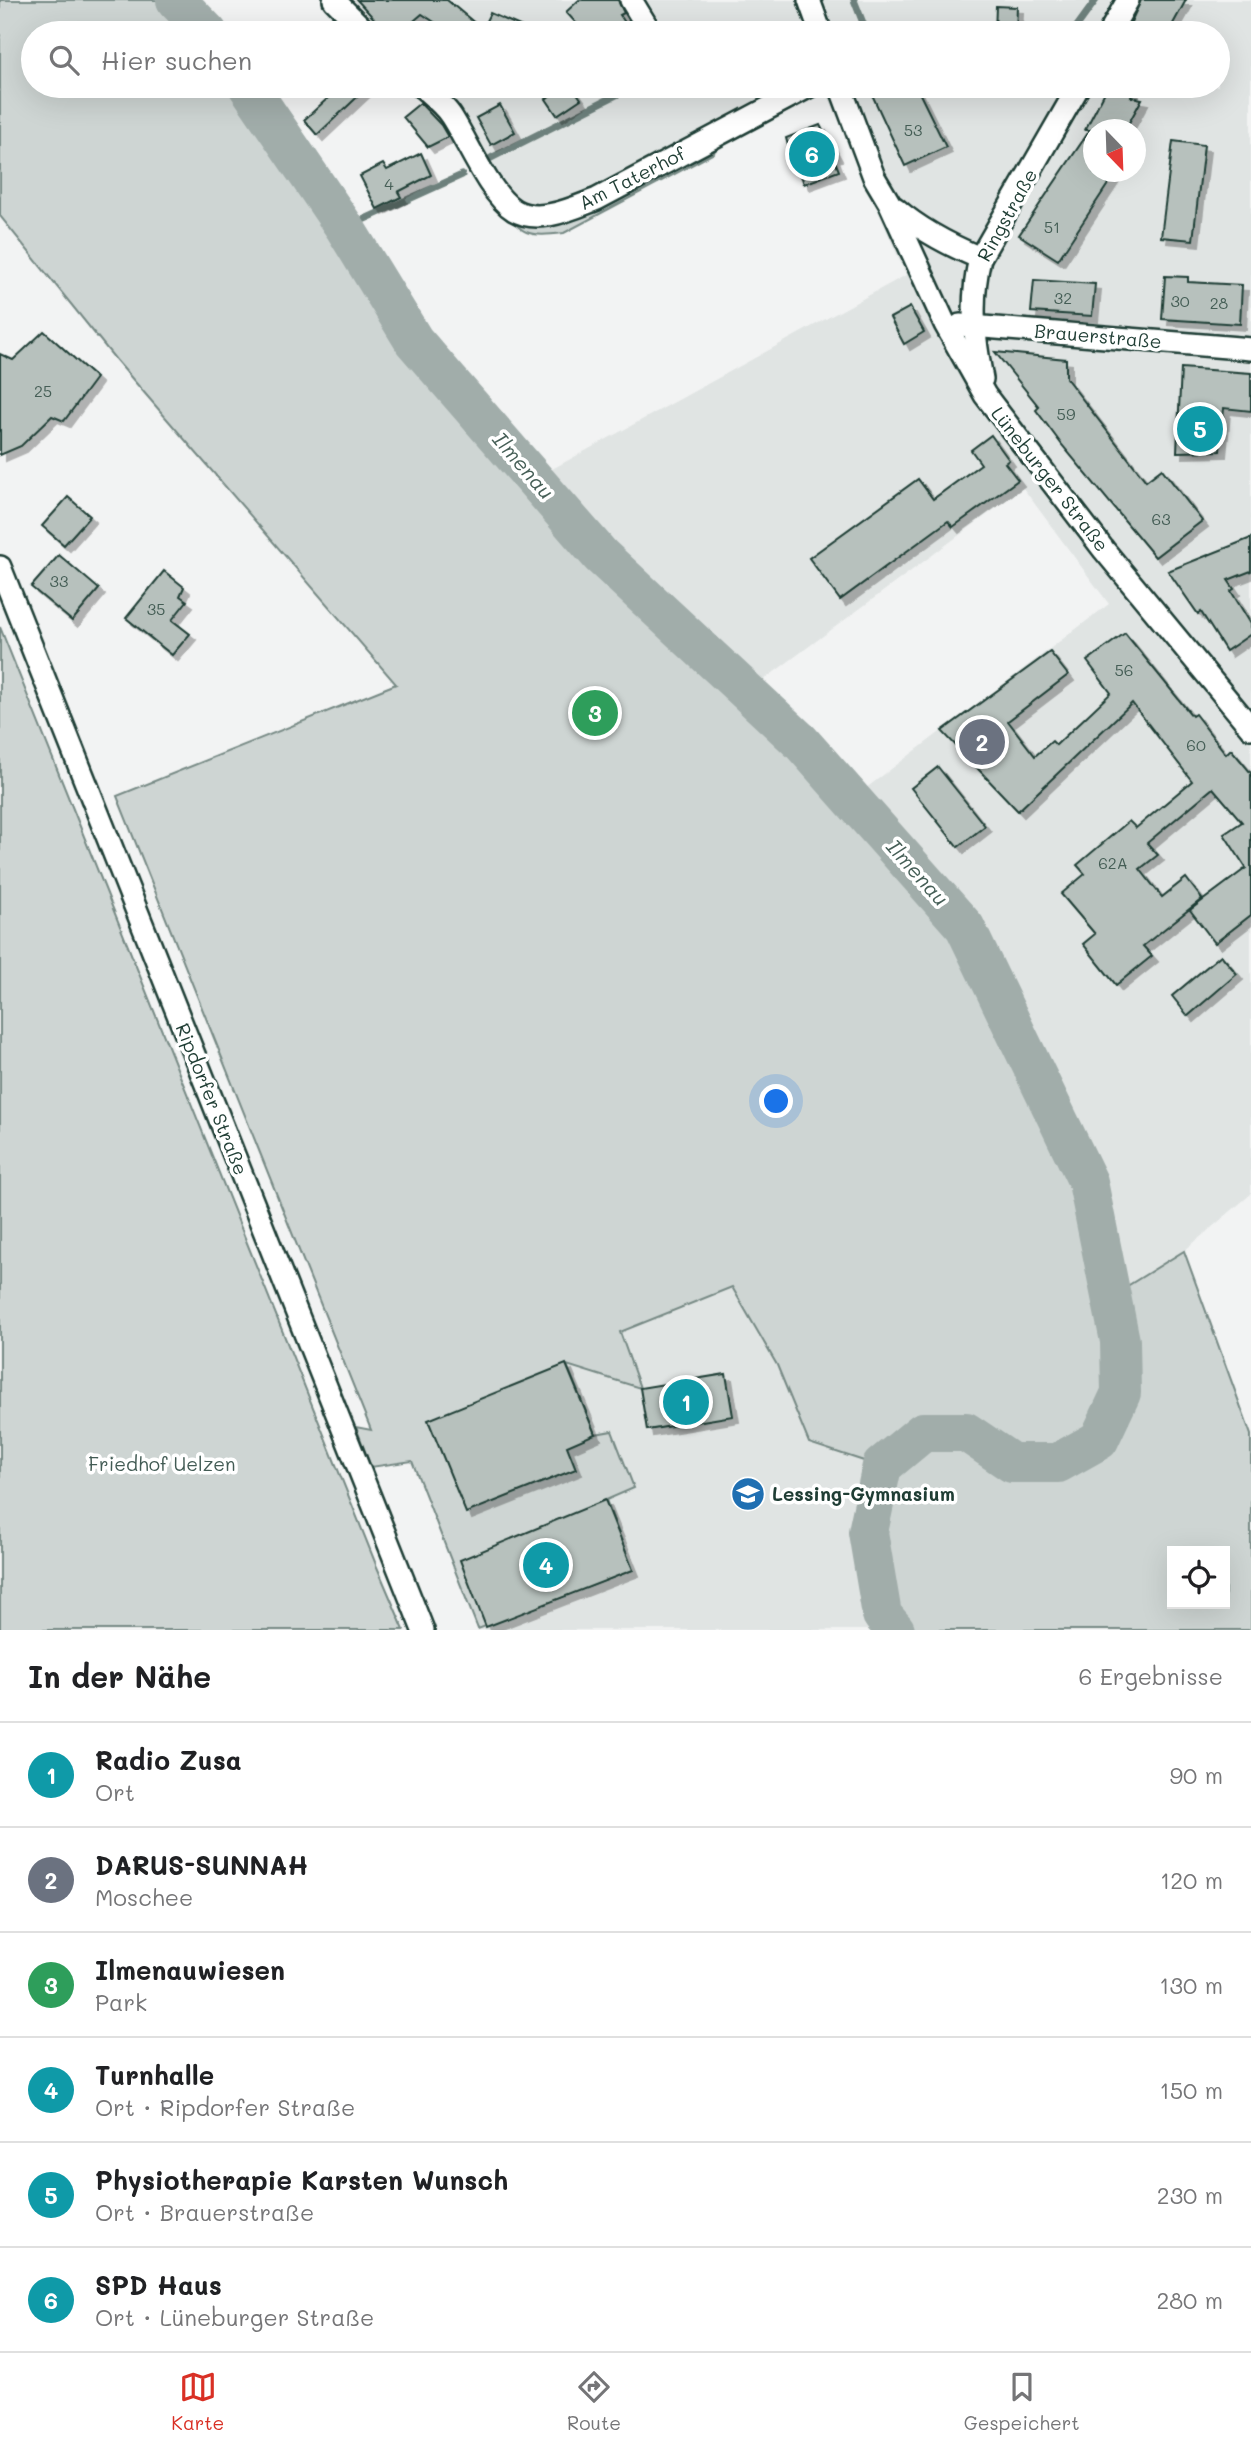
<!DOCTYPE html>
<html lang="de">
<meta charset="utf-8">
<style>
body{margin:0;font-family:Mali,sans-serif;background:#f6f6f6;color:#202124}
.controls{position:absolute;right:21px;bottom:21px;display:grid;overflow:hidden;border-radius:0px;box-shadow:0 7px 28px #0002}
.controls button{width:63px;height:63px;display:grid;place-items:center;padding:0;border:0;border-bottom:2px solid #e0e0e0;background:#fff;color:#202124;font:35px sans-serif}
.compass{position:absolute;left:1083px;top:119px;width:63px;height:63px;border-radius:50%;background:#fff;box-shadow:0 7px 28px #0002;rotate:157deg}
.you{position:absolute;left:777px;top:1102px;width:24px;height:24px;margin:-18px;border:5px solid #fff;border-radius:50%;background:#1a73e8;box-shadow:0 0 0 10px #1a73e833}
.badge{display:grid;place-items:center;width:46px;height:46px;border-radius:50%;background:#d93025;color:#fff;font-size:23px;font-weight:700}
.pin{position:absolute;translate:-50% -50%;border:4px solid #fff;box-shadow:0 2px 7px #0006}
.list{margin:0;padding:0;list-style:none}
h2{display:flex;justify-content:space-between;align-items:center;height:91px;margin:0;padding:0 28px;font-size:30px}
h2 small{font-size:23px;font-weight:400;color:#757577}
.list li{display:grid;grid-template-columns:46px 1fr auto;gap:21px;align-items:center;box-sizing:border-box;height:105px;padding:0 28px;border-top:2px solid #e0e0e0}
.list b{display:block;font-size:26px;white-space:nowrap}
.list p{margin:0;font-size:23px;white-space:nowrap;color:#757577}
.list em{font-size:23px;font-style:normal;color:#757577}
.icon{flex:none;width:38px;height:38px;fill:none;stroke:currentColor;stroke-width:2;stroke-linecap:round;stroke-linejoin:round}
.map{position:relative;flex:none;width:1251px;height:1630px;overflow:hidden}
.search{position:absolute;background:#fff;box-shadow:0 7px 28px #0002;left:21px;right:21px;top:21px;height:77px;display:flex;align-items:center;gap:18px;box-sizing:border-box;padding:0 24px;border-radius:38px;color:#757577;font-size:26px}
.sheet{height:721px;background:#fff}
nav{display:flex;justify-content:space-around;align-items:center;box-sizing:border-box;height:98px;border-top:2px solid #e0e0e0;background:#fff;font-size:19px;color:#757577}
nav a{display:grid;justify-items:center;gap:4px}
nav .on{color:#d93025}
.map>svg:first-child{display:block}
.built{fill:#e0e4e3;fill-rule:evenodd}
.green{fill:#ced5d3;stroke:#768984;stroke-width:2;fill-rule:evenodd}
.lines{fill:none;stroke-linecap:round;stroke-linejoin:round}
.stream{stroke:#6d807b;stroke-width:7}
.river{stroke:#a1adaa;stroke-width:40}
.building{fill:#b7c1bd;stroke:#1f3d34;stroke-width:2;filter:url(#shadow)}
.street-casing{stroke:#1f3d34;stroke-width:26}
.street{stroke:#fff;stroke-width:21}
.labels{text-anchor:middle;stroke-width:7;stroke-linejoin:round;paint-order:stroke}
.number-label{font-size:16px;fill:#455e56}
.street-label{font-size:19px;fill:#1f3d34;stroke:#fff}
.park-label{font-size:19px;fill:#425b54;stroke:#fff}
.poi-label{font-size:19px;font-weight:bold;fill:#1f3d34;stroke:#fff;text-anchor:start}
.water-label{font-size:21px;font-style:italic;fill:#465f57;stroke:#fff}
</style>
<div class="map">
<svg width="1251" height="1630" viewBox="0 0 1251 1630">
<defs>
<filter id="shadow"><feDropShadow dx="6" dy="6" stdDeviation="0" flood-color="#0004"/></filter>
</defs>
<rect width="100%" height="100%" fill="#f2f3f3"/>
<filter id="ink" filterUnits="userSpaceOnUse"><feTurbulence type="fractalNoise" baseFrequency=".0143" numOctaves="2"/><feDisplacementMap in="SourceGraphic" scale="14" xChannelSelector="R" yChannelSelector="G"/><feConvolveMatrix kernelMatrix="1 2 1 2 8 2 1 2 1" color-interpolation-filters="sRGB"/></filter>
<g filter="url(#ink)">
<!-- built -->
<g class="built">
<path d="M 339,0 L 1251,0 L 1251,1194 L 1184,1251 L 1111,1297 L 1088,1182 L 965,927 L 853,798 L 1109,604 L 1023,488 L 754,687 L 601,556 L 534,479 L 906,275 L 824,86 L 1218,86 L 1218,33 L 373,33 ZM 1094,130 L 1136,130 L 1136,172 L 1094,172 Z"/>
<polygon points="429,86 794,86 562,207 517,206"/>
<polygon points="732,1287 777,1365 808,1443 882,1466 868,1532 885,1630 479,1630 486,1627 605,1500 634,1488 595,1434 566,1364 639,1388 619,1332"/>
</g>
<!-- green -->
<g class="green">
<path d="M 0,0 L 190,0 L 218,33 L 33,33 L 33,86 L 257,86 L 294,156 L 345,228 L 416,344 L 601,556 L 801,742 L 965,927 L 1088,1182 L 1111,1296 L 1184,1251 L 1251,1435 L 1251,1630 L 885,1630 L 868,1532 L 882,1467 L 809,1443 L 777,1365 L 732,1287 L 620,1332 L 640,1388 L 567,1365 L 595,1434 L 612,1431 L 634,1488 L 606,1500 L 633,1570 L 478,1629 L 412,1461 L 371,1467 L 356,1427 L 371,1430 L 117,796 L 396,684 L 116,360 L 0,216 ZM 1172,1551 L 1225,1551 L 1225,1604 L 1172,1604 Z"/>
<path d="M 717,143 L 714,153 L 564,233 C 530,237 520,236 502,206 L 528,217 Z"/>
<polygon points="0,627 377,1567 404,1630 0,1630"/>
</g>
<g class="lines">
<!-- stream -->
<g class="stream">
<polyline points="854,0 867,33"/>
<polyline points="740,33 750,28"/>
<polyline points="1072,33 1096,0"/>
<polyline points="491,158 634,86"/>
<polyline points="345,228 462,175"/>
</g>
<!-- river -->
<g class="river">
<polyline points="176,0 208,33"/>
<polyline points="248,86 345,228 414,341 601,556 801,742 965,927 1088,1182 1120,1341 1121,1393 1099,1440 1058,1463 1012,1463 966,1432 923,1432 882,1466 868,1532 882,1615 895,1630"/>
</g>
</g>
<!-- building -->
<g class="building">
<polygon points="357,0 447,0 482,29 490,13 536,33 451,33 422,14 400,33 387,33"/>
<polygon points="579,0 618,0 624,13 620,15 632,33 585,33 566,12"/>
<polygon points="1141,0 1186,0 1168,33 1126,33"/>
<polygon points="996,6 1017,7 1016,33 995,33"/>
<polygon points="341,86 369,86 317,135 304,120"/>
<polygon points="562,86 572,86 581,99 557,115 546,99"/>
<polygon points="868,86 916,86 946,147 905,166"/>
<polygon points="1108,86 1134,86 1131,97 1142,99 1125,130 1094,130 1094,172 1116,172 1058,260 1019,235 1090,130 1085,130"/>
<polygon points="420,103 441,125 448,137 428,147 403,117"/>
<polygon points="500,105 515,132 491,145 476,118"/>
<polygon points="820,125 836,155 833,156 839,171 804,184 799,169 795,171 786,138"/>
<polygon points="1173,141 1204,145 1193,240 1161,237"/>
<polygon points="421,153 431,175 398,192 401,197 377,209 360,176 383,164 387,170"/>
<polygon points="1165,276 1188,277 1188,282 1242,285 1240,324 1162,319"/>
<polygon points="1034,280 1095,284 1092,316 1031,312"/>
<polygon points="910,307 924,332 904,344 890,318"/>
<polygon points="44,331 96,378 64,421 52,416 21,446 0,455 0,354 13,360"/>
<polygon points="995,352 1066,359 1066,378 1146,481 1162,469 1202,521 1155,557 1062,445 1036,410 1039,407"/>
<polygon points="1181,368 1251,373 1251,411 1224,408 1220,451 1177,452"/>
<polygon points="991,435 1009,460 1005,463 1018,480 953,527 948,521 840,600 809,558 918,479 933,499 981,464 971,450"/>
<polygon points="68,497 90,516 64,545 42,526"/>
<polygon points="1251,538 1251,571 1228,580 1234,589 1231,591 1251,624 1251,634 1226,651 1201,612 1198,614 1168,571"/>
<polygon points="59,555 99,589 72,621 31,587"/>
<polygon points="164,571 184,587 180,596 187,601 172,620 190,634 172,655 126,618"/>
<polygon points="1125,633 1192,716 1195,714 1226,754 1231,749 1251,773 1251,915 1215,943 1190,910 1246,868 1224,834 1242,822 1213,788 1147,843 1158,855 1140,869 1162,897 1186,878 1202,899 1143,946 1152,956 1116,985 1083,944 1095,934 1061,894 1085,874 1077,865 1129,821 1136,828 1192,781 1132,703 1018,811 942,731 1050,652 1068,675 1008,721 1035,756 1052,741 1056,745 1111,693 1087,661"/>
<polygon points="938,767 985,826 958,847 911,788"/>
<polygon points="1221,955 1237,974 1188,1016 1172,996"/>
<polygon points="566,1364 595,1434 567,1446 576,1469 466,1513 428,1420"/>
<polygon points="726,1374 733,1416 647,1430 640,1388"/>
<polygon points="605,1500 633,1570 486,1627 460,1560"/>
</g>
<g class="lines">
<!-- street casing -->
<g class="street-casing">
<g id="street">
<polyline points="334,0 367,33"/>
<polyline points="631,0 651,33"/>
<polyline points="809,0 821,33"/>
<polyline points="1109,33 1128,0"/>
<path d="M 421,86 C 431,95 444,105 451,116 C 468,142 489,194 514,210 C 539,225 573,208 597,199 L 810,86"/>
<polyline points="840,86 874,177 890,204 945,324 985,395 1104,550 1251,728"/>
<path d="M 895,208 C 920,230 949,245 980,258"/>
<polyline points="960,325 1251,349"/>
<path d="M 982,379 C 974,337 970,301 980,258 L 1079,86"/>
<polyline points="0,567 423,1630"/>
</g>
</g>
<!-- street -->
<use href="#street" class="street"/>
</g>
</g>
<!-- icons -->
<defs>
<g id="school-disc" transform="scale(1.75)"><circle r="9.5" fill="#1f6fb2" stroke="#fff"/><path d="M0-5L7-2L0 1L-7-2ZM-4 1L0 2.5L4 1V4Q0 6-4 4Z" fill="#fff"/></g>
</defs>
<g fill-rule="evenodd">
<use href="#school-disc" x="748" y="1494"/>
</g>
<g class="labels">
<!-- number labels -->
<g class="number-label">
<text x="913" y="136">53</text>
<text x="389" y="190">4</text>
<text x="1052" y="233">51</text>
<text x="1063" y="304">32</text>
<text x="1180" y="307">30</text>
<text x="1219" y="309">28</text>
<text x="43" y="397">25</text>
<text x="1066" y="420">59</text>
<text x="1161" y="525">63</text>
<text x="59" y="587">33</text>
<text x="156" y="615">35</text>
<text x="1124" y="676">56</text>
<text x="1196" y="751">60</text>
<text x="1113" y="869">62A</text>
</g>
<!-- street labels -->
<g class="street-label">
<text transform="translate(632 178) rotate(-27)" y="7">Am Taterhof</text>
<text transform="translate(1007 215) rotate(-61)" y="7">Ringstraße</text>
<text transform="translate(1098 336) rotate(5)" y="7">Brauerstraße</text>
<text transform="translate(1050 479) rotate(52)" y="7">Lüneburger Straße</text>
<text transform="translate(212 1099) rotate(68)" y="7">Ripdorfer Straße</text>
</g>
<!-- park labels -->
<g class="park-label">
<text x="162" y="1471">Friedhof Uelzen</text>
</g>
<!-- poi labels -->
<g class="poi-label">
<text x="772" y="1501">Lessing-Gymnasium</text>
</g>
<!-- water labels -->
<g class="water-label">
<text transform="translate(523 466) rotate(49)" y="7">Ilmenau</text>
<text transform="translate(917 873) rotate(48)" y="7">Ilmenau</text>
</g>
</g>
</svg>
<div class="controls">
<button><svg class="icon" aria-label="locate" viewBox="0 0 24 24"><circle cx="12" cy="12" r="6"/><path d="M12 2v4M12 18v4M2 12h4M18 12h4"/></svg></button>
</div>
<svg class="compass" viewBox="-18 -18 36 36"><path d="M0-13l5 13h-10z" fill="#e53935"/><path d="M0 13l5-13h-10z" fill="#757577"/></svg>
<div class="you"></div>
<div class="pin badge" style="left:686px;top:1402px;background:#0f9aa8">1</div>
<div class="pin badge" style="left:982px;top:742px;background:#6b7280">2</div>
<div class="pin badge" style="left:595px;top:713px;background:#2e9e5b">3</div>
<div class="pin badge" style="left:546px;top:1565px;background:#0f9aa8">4</div>
<div class="pin badge" style="left:1200px;top:429px;background:#0f9aa8">5</div>
<div class="pin badge" style="left:812px;top:154px;background:#0f9aa8">6</div>
<div class="search"><svg class="icon" aria-label="search" viewBox="0 0 24 24"><circle cx="10" cy="10" r="6"/><path d="M15 15l6 6"/></svg>Hier suchen</div>
</div>
<section class="sheet">
<h2>In der Nähe<small>6 Ergebnisse</small></h2>
<ul class="list">
<li><span class="badge" style="background:#0f9aa8">1</span><div><b>Radio Zusa</b><p>Ort</p></div><em>90 m</em></li>
<li><span class="badge" style="background:#6b7280">2</span><div><b>DARUS-SUNNAH</b><p>Moschee</p></div><em>120 m</em></li>
<li><span class="badge" style="background:#2e9e5b">3</span><div><b>Ilmenauwiesen</b><p>Park</p></div><em>130 m</em></li>
<li><span class="badge" style="background:#0f9aa8">4</span><div><b>Turnhalle</b><p>Ort · Ripdorfer Straße</p></div><em>150 m</em></li>
<li><span class="badge" style="background:#0f9aa8">5</span><div><b>Physiotherapie Karsten Wunsch</b><p>Ort · Brauerstraße</p></div><em>230 m</em></li>
<li><span class="badge" style="background:#0f9aa8">6</span><div><b>SPD Haus</b><p>Ort · Lüneburger Straße</p></div><em>280 m</em></li>
</ul>
</section>
<nav>
<a class="on"><svg class="icon" aria-label="map" viewBox="0 0 24 24"><path d="M3 6l6-2 6 2 6-2v14l-6 2-6-2-6 2zM9 4v14M15 6v14"/></svg>Karte</a>
<a><svg class="icon" aria-label="directions" viewBox="0 0 24 24"><path d="M12 3l9 9-9 9-9-9zM9 14v-3h6M13 9l2 2-2 2"/></svg>Route</a>
<a><svg class="icon" aria-label="saved" viewBox="0 0 24 24"><path d="M7 4h10v16l-5-4-5 4z"/></svg>Gespeichert</a>
</nav>
